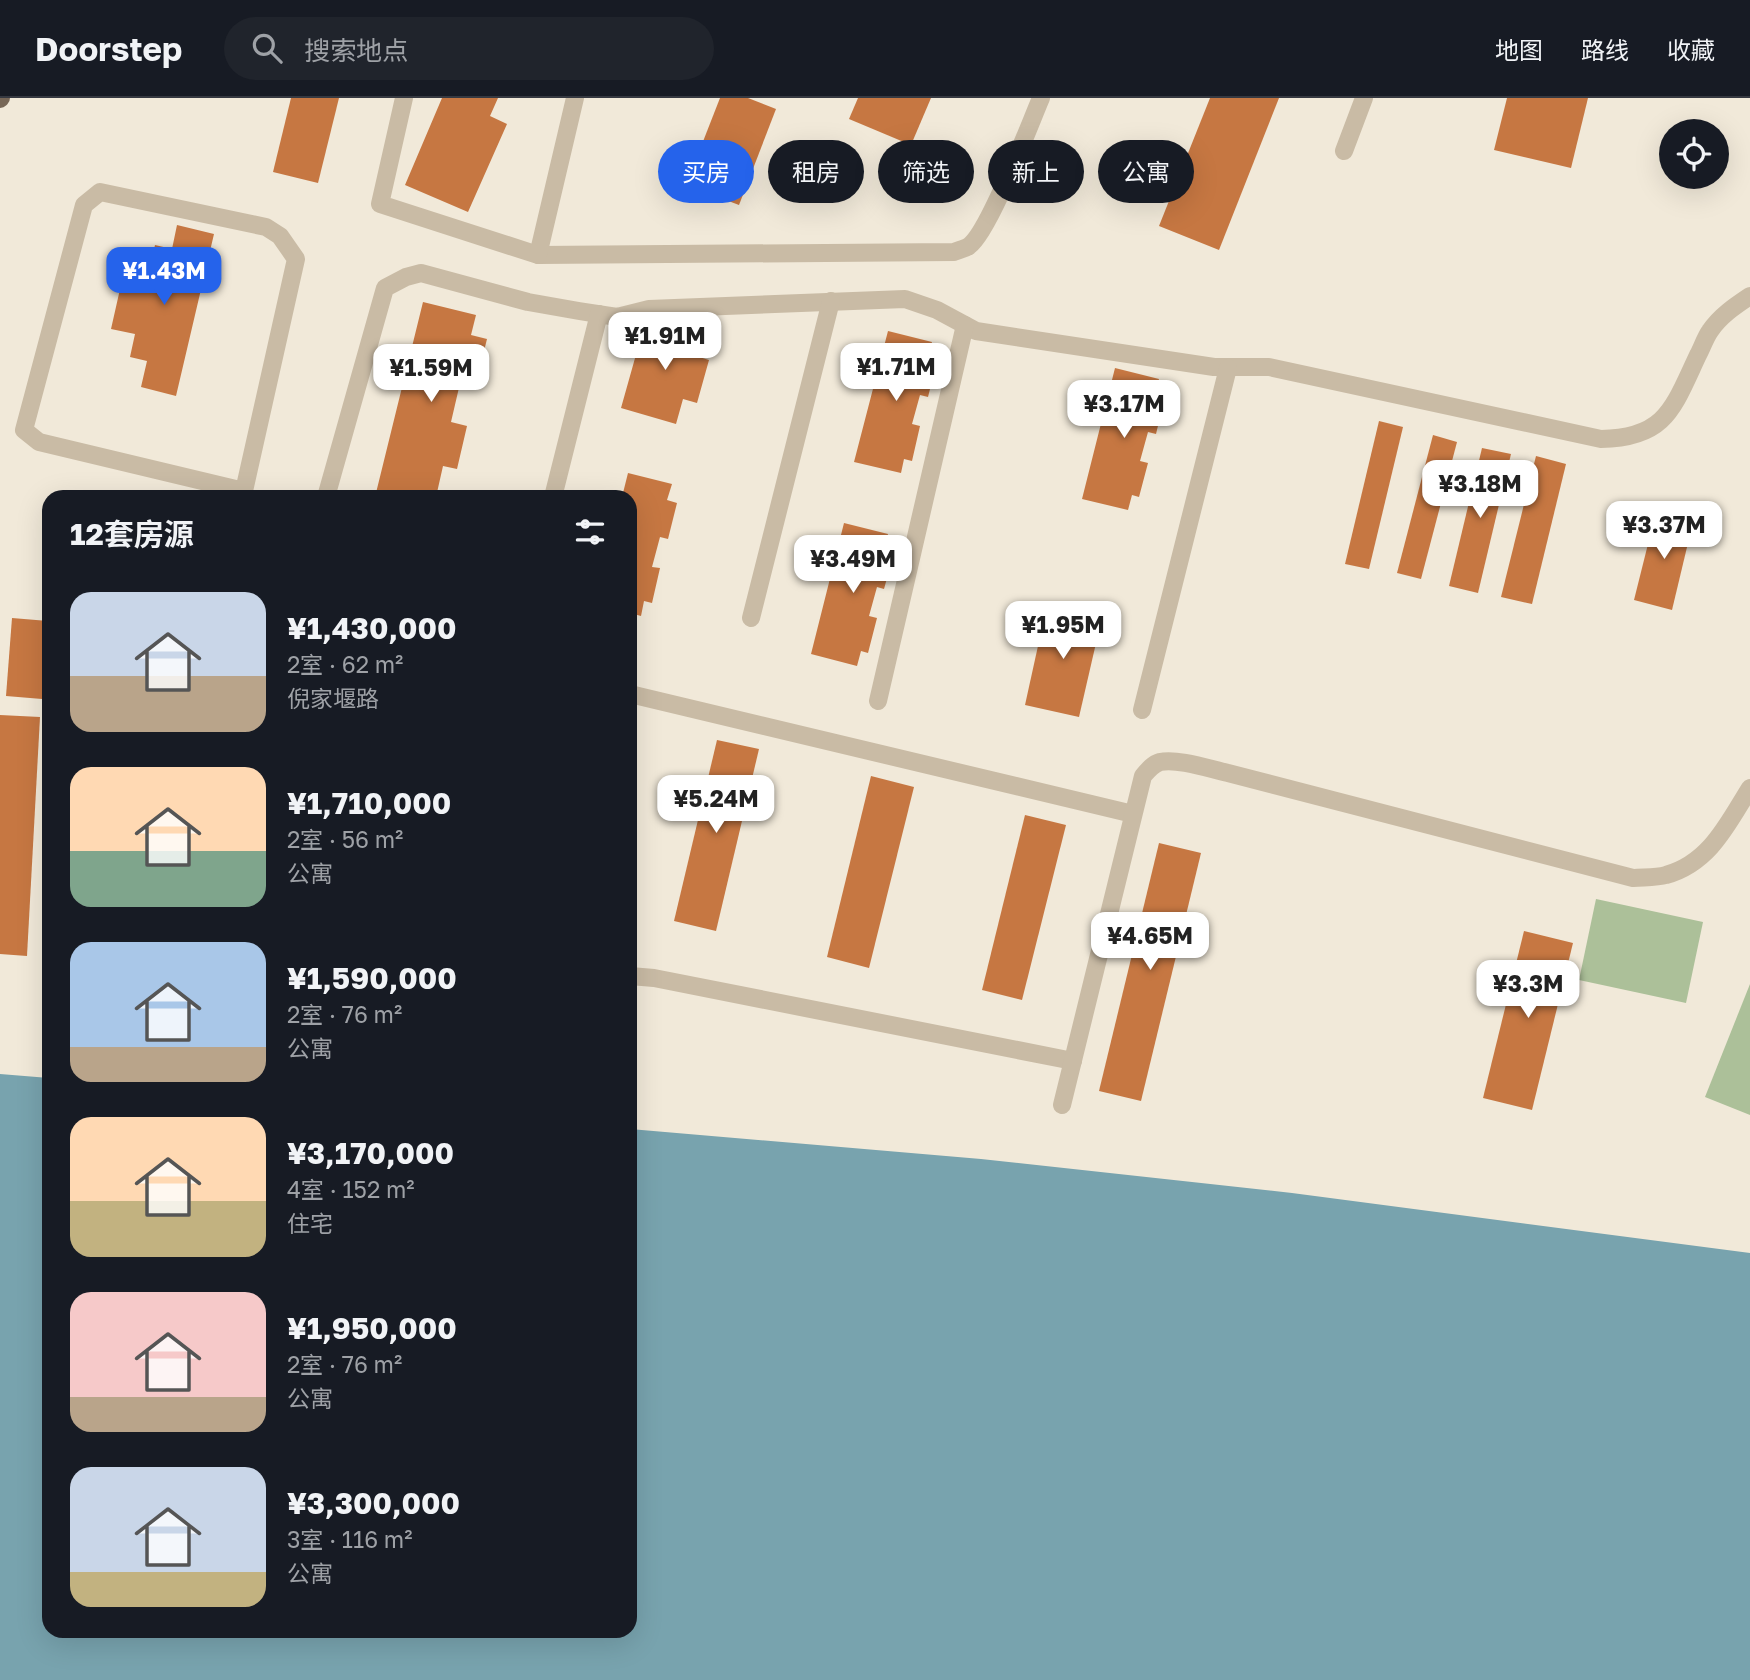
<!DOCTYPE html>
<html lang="zh">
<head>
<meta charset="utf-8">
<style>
	body { margin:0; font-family:"Golos Text","Noto Sans SC",sans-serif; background:#20242c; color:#f1f3f6; height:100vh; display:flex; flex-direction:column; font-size:26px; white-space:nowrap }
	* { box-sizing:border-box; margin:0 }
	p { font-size:23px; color:#9ea1a6 }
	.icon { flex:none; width:38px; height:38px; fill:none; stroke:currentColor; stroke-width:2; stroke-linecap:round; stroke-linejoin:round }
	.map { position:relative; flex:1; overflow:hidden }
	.drawer { position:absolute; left:42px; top:392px; width:595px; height:1148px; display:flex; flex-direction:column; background:#171b24; border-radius:21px; box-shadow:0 7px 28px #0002 }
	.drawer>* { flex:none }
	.guide { position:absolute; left:658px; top:42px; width:665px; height:63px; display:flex; gap:14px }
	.buttons { position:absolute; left:1659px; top:21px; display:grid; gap:14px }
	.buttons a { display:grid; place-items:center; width:70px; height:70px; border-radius:50%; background:#171b24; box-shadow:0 7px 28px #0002; font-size:35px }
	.price { position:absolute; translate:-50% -60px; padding:0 16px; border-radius:14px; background:#fff; color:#222; font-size:23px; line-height:46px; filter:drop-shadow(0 2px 4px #0008) }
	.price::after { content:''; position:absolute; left:50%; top:42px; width:21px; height:16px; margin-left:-10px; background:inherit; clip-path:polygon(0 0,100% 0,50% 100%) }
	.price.active { background:#2563eb; color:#fff }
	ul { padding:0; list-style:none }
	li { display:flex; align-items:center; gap:21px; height:175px; padding:0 28px }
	li span { display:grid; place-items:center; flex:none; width:196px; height:140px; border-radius:21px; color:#555 }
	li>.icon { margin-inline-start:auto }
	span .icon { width:84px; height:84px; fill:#fffc; stroke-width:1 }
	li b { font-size:30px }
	h2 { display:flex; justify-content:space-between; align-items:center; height:84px; padding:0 28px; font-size:30px }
	.tag { padding:0 24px; border-radius:32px; background:#171b24; box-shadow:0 7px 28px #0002; font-size:24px; line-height:63px }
	.tag.active { background:#2563eb; color:#fff }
	header { display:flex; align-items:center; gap:42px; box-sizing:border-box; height:98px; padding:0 35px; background:#171b24; border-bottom:2px solid #363941 }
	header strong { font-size:33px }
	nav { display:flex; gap:38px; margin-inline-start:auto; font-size:24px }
	.search { width:490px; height:63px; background:#20242c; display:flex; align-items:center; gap:18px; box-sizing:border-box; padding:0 24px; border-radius:38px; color:#9ea1a6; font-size:26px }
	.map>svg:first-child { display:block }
	.green { fill:#acc099 }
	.water { fill:#78a3ae }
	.building { fill:#c67742 }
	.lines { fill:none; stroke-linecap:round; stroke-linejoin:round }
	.minor { stroke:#c9bba5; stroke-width:18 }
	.major { stroke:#776757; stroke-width:18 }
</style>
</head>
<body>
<header>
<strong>Doorstep</strong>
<div class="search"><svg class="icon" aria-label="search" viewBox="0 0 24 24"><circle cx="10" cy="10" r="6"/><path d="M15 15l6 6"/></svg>搜索地点</div>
<nav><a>地图</a><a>路线</a><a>收藏</a></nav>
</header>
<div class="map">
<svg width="1750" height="1582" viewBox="0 0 1750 1582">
	<rect width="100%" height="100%" fill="#f1e9d9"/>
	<!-- green -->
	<g class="green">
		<polygon points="1596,801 1703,824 1686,905 1579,882"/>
		<polygon points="1750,886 1750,1017 1705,999"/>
	</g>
	<!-- water -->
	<polygon class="water" points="0,976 49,980 49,1533 630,1533 630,1031 981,1061 1292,1095 1750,1155 1750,1582 0,1582"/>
	<!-- building -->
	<g class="building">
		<polygon points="291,0 339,0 318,85 273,74"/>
		<polygon points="442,0 498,0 490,18 507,26 468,114 405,87"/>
		<polygon points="720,0 748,0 776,11 739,107 686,87"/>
		<polygon points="858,0 931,0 911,47 849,21"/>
		<polygon points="1210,0 1279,0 1219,152 1159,128"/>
		<polygon points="1507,0 1588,0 1571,70 1494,52"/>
		<polygon points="177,127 214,136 176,298 141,289 147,263 130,259 135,236 111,231 125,169 149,174 155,147 172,151"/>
		<polygon points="423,204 476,217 471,237 487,241 476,285 461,281 451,324 467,328 457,371 443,368 436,399 375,399"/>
		<polygon points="646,221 700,236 693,257 709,262 697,305 683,301 676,326 621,310"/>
		<polygon points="888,233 932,244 927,260 937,263 928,299 920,297 912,326 920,328 912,363 904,361 901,375 854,364"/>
		<polygon points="1115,270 1159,281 1155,297 1165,299 1156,336 1148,334 1140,363 1148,365 1139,399 1132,397 1128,412 1082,401"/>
		<polygon points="1379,323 1403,329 1369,471 1345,466"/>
		<polygon points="1433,337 1457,344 1421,481 1397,475"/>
		<polygon points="1482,350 1511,356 1478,495 1449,488"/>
		<polygon points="1536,358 1566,366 1532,506 1501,499"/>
		<polygon points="628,375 672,386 667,402 677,405 668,441 660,439 652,469 660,470 652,505 644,503 641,518 630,515 630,399 622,399"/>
		<polygon points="1656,414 1693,424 1672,512 1634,502"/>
		<polygon points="844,425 888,436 884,452 894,455 884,491 877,489 869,518 877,520 868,555 861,553 857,568 811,556"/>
		<polygon points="1047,507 1102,519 1079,619 1025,607"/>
		<polygon points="12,520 48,523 42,601 6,598"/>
		<polygon points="0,617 40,619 27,858 0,856"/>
		<polygon points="717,642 759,651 716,833 674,823"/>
		<polygon points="871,678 914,689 869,870 827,859"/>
		<polygon points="1025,717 1066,727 1022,902 982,892"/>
		<polygon points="1159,745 1201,755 1141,1003 1099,993"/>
		<polygon points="1524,833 1573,845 1532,1012 1483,1000"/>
	</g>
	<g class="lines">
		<!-- minor -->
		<g class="minor">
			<path d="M404 0 380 106 538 157 954 154C958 152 965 151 969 148 989 134 1029 28 1041 0"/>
			<polyline points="1344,53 1364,0"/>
			<polyline points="538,157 575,0"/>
			<polyline points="242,399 244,393 296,161 280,138 266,129 100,94 84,107 24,332 39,344 244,393"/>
			<path d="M326 399 385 190 406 179 421 175 528 204 579 213 617 219 649 211 905 201 937 212 976 233 1214 269H1269L1601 341C1666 340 1673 310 1698 257 1702 250 1705 240 1710 233 1720 218 1735 208 1750 198"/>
			<polyline points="553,399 599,216"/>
			<polyline points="751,520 831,203"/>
			<polyline points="630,596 1133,716"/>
			<polyline points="878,603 965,227"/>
			<polyline points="1142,612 1228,270"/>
			<polyline points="630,878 654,880 1073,963"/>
			<path d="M1062 1007 1143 678C1148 672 1153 666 1160 664 1177 660 1210 671 1228 675L1633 780C1643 779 1656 780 1666 777 1710 765 1728 725 1750 690"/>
		</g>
		<!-- major -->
		<polyline class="major" points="0,1 1,0"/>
	</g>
</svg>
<div class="buttons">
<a><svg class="icon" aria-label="locate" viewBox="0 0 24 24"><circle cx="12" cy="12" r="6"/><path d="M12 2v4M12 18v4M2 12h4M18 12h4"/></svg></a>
</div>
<b class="price active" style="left:164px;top:209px">¥1.43M</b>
<b class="price" style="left:665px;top:274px">¥1.91M</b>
<b class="price" style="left:896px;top:305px">¥1.71M</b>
<b class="price" style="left:431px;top:306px">¥1.59M</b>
<b class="price" style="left:1124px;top:342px">¥3.17M</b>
<b class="price" style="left:1480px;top:422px">¥3.18M</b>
<b class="price" style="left:1664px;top:463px">¥3.37M</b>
<b class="price" style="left:853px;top:497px">¥3.49M</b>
<b class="price" style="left:1063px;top:563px">¥1.95M</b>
<b class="price" style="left:716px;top:737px">¥5.24M</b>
<b class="price" style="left:1150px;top:874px">¥4.65M</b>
<b class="price" style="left:1528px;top:922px">¥3.3M</b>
<div class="guide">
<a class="tag active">买房</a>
<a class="tag">租房</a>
<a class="tag">筛选</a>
<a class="tag">新上</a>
<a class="tag">公寓</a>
</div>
<section class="drawer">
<h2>12套房源<svg class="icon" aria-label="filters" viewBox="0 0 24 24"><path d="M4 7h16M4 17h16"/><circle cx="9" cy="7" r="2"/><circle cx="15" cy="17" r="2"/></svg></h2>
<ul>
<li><span style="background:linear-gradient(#c9d6e8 60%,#b9a48a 0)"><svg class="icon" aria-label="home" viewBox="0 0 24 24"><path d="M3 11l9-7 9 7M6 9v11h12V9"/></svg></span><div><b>¥1,430,000</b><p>2室 · 62 m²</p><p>倪家堰路</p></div></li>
<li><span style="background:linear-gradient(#ffd9b3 60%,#7fa58c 0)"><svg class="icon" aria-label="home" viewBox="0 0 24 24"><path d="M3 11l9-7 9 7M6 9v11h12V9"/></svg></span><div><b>¥1,710,000</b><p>2室 · 56 m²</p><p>公寓</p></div></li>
<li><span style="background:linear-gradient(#a9c7e8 75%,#b9a48a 0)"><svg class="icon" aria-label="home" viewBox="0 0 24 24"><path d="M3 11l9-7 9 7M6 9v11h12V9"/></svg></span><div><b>¥1,590,000</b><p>2室 · 76 m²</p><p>公寓</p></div></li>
<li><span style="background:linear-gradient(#ffd9b3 60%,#c2b280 0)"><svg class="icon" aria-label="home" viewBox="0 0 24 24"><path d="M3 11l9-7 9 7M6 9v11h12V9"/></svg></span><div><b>¥3,170,000</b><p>4室 · 152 m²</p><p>住宅</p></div></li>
<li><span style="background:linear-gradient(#f6c9c9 75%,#b9a48a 0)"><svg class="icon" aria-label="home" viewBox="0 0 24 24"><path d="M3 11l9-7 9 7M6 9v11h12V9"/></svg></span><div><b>¥1,950,000</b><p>2室 · 76 m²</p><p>公寓</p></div></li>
<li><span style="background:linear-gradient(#c9d6e8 75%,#c2b280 0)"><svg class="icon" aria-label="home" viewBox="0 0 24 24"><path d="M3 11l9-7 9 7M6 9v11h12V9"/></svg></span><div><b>¥3,300,000</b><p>3室 · 116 m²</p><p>公寓</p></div></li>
</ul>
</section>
</div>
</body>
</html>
